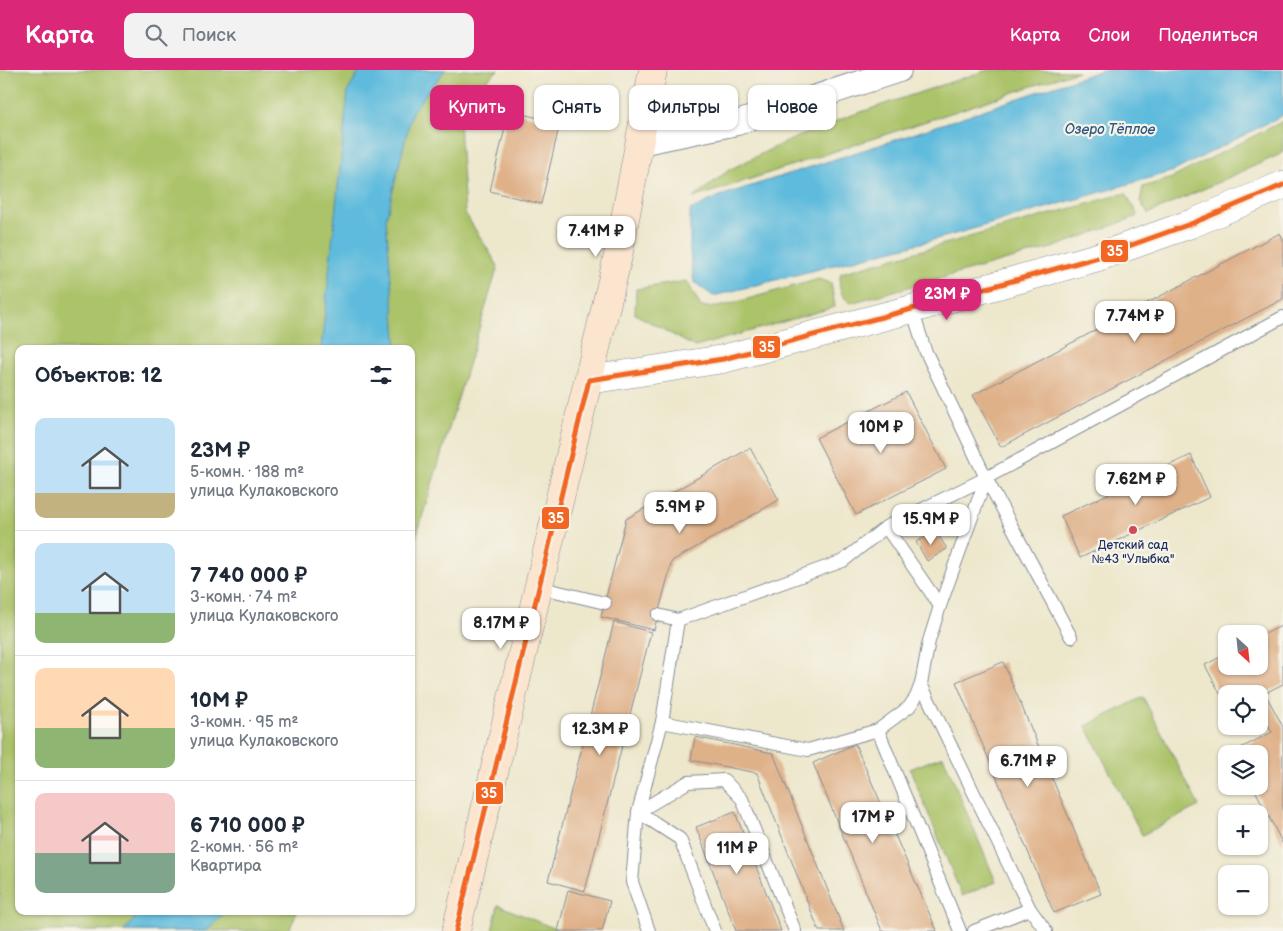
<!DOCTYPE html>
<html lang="ru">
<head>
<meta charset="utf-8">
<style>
	body { margin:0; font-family:"Balsamiq Sans",sans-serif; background:#f2f2f3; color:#1f2937; height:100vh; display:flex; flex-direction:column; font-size:19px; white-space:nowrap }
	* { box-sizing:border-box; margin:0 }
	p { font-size:16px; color:#747a83 }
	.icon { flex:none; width:28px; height:28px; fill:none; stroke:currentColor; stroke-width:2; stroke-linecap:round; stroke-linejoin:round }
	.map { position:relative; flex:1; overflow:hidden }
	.drawer { position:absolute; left:15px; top:275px; width:400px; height:570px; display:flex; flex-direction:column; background:#fff; border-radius:10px; box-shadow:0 1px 4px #0004 }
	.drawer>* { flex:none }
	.guide { position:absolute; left:430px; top:15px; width:475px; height:45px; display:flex; gap:10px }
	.needle { width:32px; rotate:153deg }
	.controls { position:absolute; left:1218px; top:555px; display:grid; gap:10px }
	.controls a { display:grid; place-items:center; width:50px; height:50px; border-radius:10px; background:#fff; box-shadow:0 1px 4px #0004; font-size:25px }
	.price { position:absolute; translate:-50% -42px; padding:0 11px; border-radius:10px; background:#fff; color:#222; font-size:16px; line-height:32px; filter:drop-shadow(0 1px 2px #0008) }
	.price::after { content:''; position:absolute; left:50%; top:30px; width:15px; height:11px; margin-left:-8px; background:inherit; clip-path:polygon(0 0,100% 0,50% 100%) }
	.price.active { background:#db2777; color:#fff }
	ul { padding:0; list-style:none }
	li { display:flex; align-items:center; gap:15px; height:125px; padding:0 20px }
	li+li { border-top:1px solid #e0e1e3 }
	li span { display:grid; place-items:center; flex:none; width:140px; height:100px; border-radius:10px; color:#555 }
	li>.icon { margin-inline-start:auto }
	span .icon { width:60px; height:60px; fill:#fffc; stroke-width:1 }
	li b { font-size:21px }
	h2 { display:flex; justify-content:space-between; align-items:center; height:60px; padding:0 20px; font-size:21px }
	.tag { padding:0 18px; border-radius:10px; background:#fff; box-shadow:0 1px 4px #0004; font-size:18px; line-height:45px }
	.tag.active { background:#db2777; color:#fff }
	header { display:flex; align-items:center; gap:30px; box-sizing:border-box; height:70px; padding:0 25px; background:#db2777; color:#fff }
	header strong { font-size:24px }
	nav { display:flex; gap:28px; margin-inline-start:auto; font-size:18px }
	.search { width:350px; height:45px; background:#f2f2f3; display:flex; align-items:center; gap:12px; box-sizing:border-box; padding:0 18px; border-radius:10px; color:#747a83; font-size:19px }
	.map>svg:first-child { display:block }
	.green { fill:#abc369; stroke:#637964 }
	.water { fill:#5fbbdd; stroke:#3d759e }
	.building { fill:#dfb189 }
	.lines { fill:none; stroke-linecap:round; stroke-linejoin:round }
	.service-casing { stroke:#848b95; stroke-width:14 }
	.minor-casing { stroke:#848b95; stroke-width:26 }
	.tertiary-casing { stroke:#848b95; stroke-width:29 }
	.secondary-casing { stroke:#848b95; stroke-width:29 }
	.service { stroke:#fff; stroke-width:12 }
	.minor { stroke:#fff; stroke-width:24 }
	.tertiary { stroke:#fff; stroke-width:28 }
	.secondary { stroke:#fbe5cf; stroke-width:28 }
	.bus-1-casing { stroke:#f7f3e8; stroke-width:9 }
	.bus-1 { stroke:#f26522; stroke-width:5 }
	.poi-dot { fill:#d1495b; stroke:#f7f3e8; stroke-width:2 }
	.labels { text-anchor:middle; stroke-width:4.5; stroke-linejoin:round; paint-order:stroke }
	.poi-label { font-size:12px; fill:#1b2f5e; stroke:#f7f3e8 }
	.water-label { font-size:14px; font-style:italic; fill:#2f5984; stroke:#f7f3e8 }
	.line-badge { stroke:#f7f3e8; stroke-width:2 }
	.badge-label { font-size:14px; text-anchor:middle; font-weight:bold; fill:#fff }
</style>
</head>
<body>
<header>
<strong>Карта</strong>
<div class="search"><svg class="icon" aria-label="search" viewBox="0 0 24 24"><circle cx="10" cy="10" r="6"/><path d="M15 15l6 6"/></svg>Поиск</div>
<nav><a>Карта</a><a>Слои</a><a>Поделиться</a></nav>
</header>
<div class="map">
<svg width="1283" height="861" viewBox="0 0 1283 861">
	<rect width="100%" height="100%" fill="#f7f3e8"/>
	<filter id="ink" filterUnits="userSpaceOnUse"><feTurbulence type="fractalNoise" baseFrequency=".02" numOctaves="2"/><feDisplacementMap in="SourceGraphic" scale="10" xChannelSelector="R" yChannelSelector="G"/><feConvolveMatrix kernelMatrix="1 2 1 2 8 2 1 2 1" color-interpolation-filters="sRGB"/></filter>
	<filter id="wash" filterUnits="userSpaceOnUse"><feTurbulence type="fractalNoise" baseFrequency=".0096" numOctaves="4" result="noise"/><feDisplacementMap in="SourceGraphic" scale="20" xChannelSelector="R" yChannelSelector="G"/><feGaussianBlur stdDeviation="1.12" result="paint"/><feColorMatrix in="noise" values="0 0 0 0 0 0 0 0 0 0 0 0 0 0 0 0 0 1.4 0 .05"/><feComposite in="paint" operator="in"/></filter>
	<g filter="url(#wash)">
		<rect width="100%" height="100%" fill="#ede7cc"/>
		<!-- green -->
		<g class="green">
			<polygon points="0,0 498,0 458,36 465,143 498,196 411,484 411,279 19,279 19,841 297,841 289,861 0,861"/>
			<polygon points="987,0 1078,1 693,128 729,100 781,74 849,46"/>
			<polygon points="1283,51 1283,83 1148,144 1140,131 1143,117 1172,108"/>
			<path d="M1126 123 1138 146 1055 177 850 233C839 224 838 216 841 203Z"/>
			<polygon points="819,209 831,213 835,237 695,277 635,244 636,219 687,211 701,237 719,237"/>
			<polygon points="1143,627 1199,736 1142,765 1086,656"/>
			<polygon points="943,686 996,812 962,826 910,699"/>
			<polygon points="498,835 558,860 558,861 492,861"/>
		</g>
		<!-- water -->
		<g class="water">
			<polygon points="360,0 445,0 412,42 386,149 397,279 321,279 348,21"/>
			<polygon points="1102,0 1283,0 1283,45 1174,101 948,166 713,226 694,212 690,183 690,140 720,126 904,67"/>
			<polygon points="141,841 225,841 225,844 205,861 124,861"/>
		</g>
		<g id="blocks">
			<!-- building -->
			<g class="building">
				<polygon points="509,41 560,53 541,134 490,121"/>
				<polygon points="1280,163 1283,169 1283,229 1001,377 973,325"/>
				<polygon points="906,322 946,399 856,445 816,368"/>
				<polygon points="750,378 779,430 672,491 654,560 601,547 626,449"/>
				<polygon points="1191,385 1210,427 1080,488 1061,446"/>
				<polygon points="936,461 947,479 927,491 916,472"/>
				<polygon points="614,552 651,562 585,821 548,811"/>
				<polygon points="1283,555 1283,614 1265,623 1283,657 1283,774 1253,716 1259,716 1259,684 1237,684 1235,681 1272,662 1259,638 1259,624 1226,624 1226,635 1205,595 1226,584 1226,596 1259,596 1259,567"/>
				<polygon points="1003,592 1101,824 1054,843 956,612"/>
				<polygon points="695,667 773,683 844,861 819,861 757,703 691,690"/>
				<polygon points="855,674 937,861 882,861 813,693"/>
				<polygon points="735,742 781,861 736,861 696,757"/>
				<polygon points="568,820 610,831 602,861 558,861"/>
			</g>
		</g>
	</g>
	<g filter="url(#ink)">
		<use href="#blocks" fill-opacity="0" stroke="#848b95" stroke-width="1"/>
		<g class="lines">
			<!-- service casing -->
			<g class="service-casing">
				<g id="service">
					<polyline points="986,408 1071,567"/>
					<polyline points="886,457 940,536"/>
					<polyline points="538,517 605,533"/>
					<polyline points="658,545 678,550 843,491 886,457 986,408 1283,247"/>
					<polyline points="921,614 1030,839 1046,861"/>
					<polyline points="662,652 678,550"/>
					<polyline points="878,660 960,861"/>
					<polyline points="638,742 688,712 724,710 742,729 795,861"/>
					<polyline points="638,742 680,769 715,861"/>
					<polyline points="649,861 632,812 638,742 662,652 808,680 878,660 909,637 916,627 921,614 929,571 940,536 986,408 925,280 912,239"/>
					<polyline points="974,861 1030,839"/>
				</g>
			</g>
			<!-- minor casing -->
			<g class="minor-casing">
				<polyline id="minor" points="640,73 737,53 899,0"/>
			</g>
			<!-- tertiary casing -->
			<g class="tertiary-casing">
				<polyline id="tertiary" points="589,310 723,289 912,239 1098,187 1193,153 1283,115"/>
			</g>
			<!-- secondary casing -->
			<g class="secondary-casing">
				<polyline id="secondary" points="456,861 618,186 653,0"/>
			</g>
			<!-- service -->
			<use href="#service" class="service"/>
			<!-- minor -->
			<use href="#minor" class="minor"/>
			<!-- tertiary -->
			<use href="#tertiary" class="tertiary"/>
			<!-- secondary -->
			<use href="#secondary" class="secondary"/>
			<!-- bus-1 casing -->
			<g class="bus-1-casing">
				<g id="bus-1">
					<polyline points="589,310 723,289 912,239 1098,187 1193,153 1283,115"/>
					<polyline points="456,861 589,310"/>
				</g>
			</g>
			<!-- bus-1 -->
			<use href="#bus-1" class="bus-1"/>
		</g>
	</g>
	<!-- markers -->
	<circle class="poi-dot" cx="1133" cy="460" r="5"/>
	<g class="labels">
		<!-- poi labels -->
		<g class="poi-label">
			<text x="1133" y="479">Детский сад<tspan x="1133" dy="14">№43 "Улыбка"</tspan></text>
		</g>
		<!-- water labels -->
		<g class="water-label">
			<text x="1110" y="64">Озеро Тёплое</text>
		</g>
	</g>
	<g class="line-badge">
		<rect x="1100" y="169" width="29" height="24" rx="5" fill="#f26522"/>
		<rect x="752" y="265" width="29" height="24" rx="5" fill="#f26522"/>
		<rect x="541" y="436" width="29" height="24" rx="5" fill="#f26522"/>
		<rect x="475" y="711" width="29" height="24" rx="5" fill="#f26522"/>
	</g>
	<g class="badge-label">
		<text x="1115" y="186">35</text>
		<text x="767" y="282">35</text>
		<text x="556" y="453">35</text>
		<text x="489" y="728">35</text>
	</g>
</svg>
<div class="controls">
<a><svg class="needle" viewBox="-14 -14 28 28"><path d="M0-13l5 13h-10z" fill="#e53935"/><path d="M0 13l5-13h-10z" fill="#747a83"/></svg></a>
<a><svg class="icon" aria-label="locate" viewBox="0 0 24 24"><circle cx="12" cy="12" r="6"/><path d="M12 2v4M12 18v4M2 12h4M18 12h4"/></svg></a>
<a><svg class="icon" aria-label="layers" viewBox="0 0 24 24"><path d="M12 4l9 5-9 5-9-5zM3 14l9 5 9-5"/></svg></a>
<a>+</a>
<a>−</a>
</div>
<b class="price" style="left:596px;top:188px">7.41M ₽</b>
<b class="price active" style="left:947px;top:251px">23M ₽</b>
<b class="price" style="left:1135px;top:273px">7.74M ₽</b>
<b class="price" style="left:881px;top:384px">10M ₽</b>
<b class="price" style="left:1136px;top:436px">7.62M ₽</b>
<b class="price" style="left:680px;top:464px">5.9M ₽</b>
<b class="price" style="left:931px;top:476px">15.9M ₽</b>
<b class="price" style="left:501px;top:580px">8.17M ₽</b>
<b class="price" style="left:600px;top:686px">12.3M ₽</b>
<b class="price" style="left:1028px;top:718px">6.71M ₽</b>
<b class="price" style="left:873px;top:774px">17M ₽</b>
<b class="price" style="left:737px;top:805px">11M ₽</b>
<div class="guide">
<a class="tag active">Купить</a>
<a class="tag">Снять</a>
<a class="tag">Фильтры</a>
<a class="tag">Новое</a>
</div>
<section class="drawer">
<h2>Объектов: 12<svg class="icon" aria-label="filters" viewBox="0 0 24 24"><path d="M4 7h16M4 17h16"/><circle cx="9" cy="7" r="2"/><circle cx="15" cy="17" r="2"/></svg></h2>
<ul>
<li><span style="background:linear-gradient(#bfe0f5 75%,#c2b280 0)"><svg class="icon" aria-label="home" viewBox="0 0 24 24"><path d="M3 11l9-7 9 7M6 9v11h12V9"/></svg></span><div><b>23M ₽</b><p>5-комн. · 188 m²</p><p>улица Кулаковского</p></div></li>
<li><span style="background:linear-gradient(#bfe0f5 70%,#8fb573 0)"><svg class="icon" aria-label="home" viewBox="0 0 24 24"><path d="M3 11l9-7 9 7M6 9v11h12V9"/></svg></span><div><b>7 740 000 ₽</b><p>3-комн. · 74 m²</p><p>улица Кулаковского</p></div></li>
<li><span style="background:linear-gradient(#ffd9b3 60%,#8fb573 0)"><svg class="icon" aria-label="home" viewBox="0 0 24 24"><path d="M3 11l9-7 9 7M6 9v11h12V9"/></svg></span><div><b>10M ₽</b><p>3-комн. · 95 m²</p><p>улица Кулаковского</p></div></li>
<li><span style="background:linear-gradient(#f6c9c9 60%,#7fa58c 0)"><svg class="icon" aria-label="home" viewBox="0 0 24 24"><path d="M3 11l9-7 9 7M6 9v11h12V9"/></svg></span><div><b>6 710 000 ₽</b><p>2-комн. · 56 m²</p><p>Квартира</p></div></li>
</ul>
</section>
</div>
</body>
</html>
